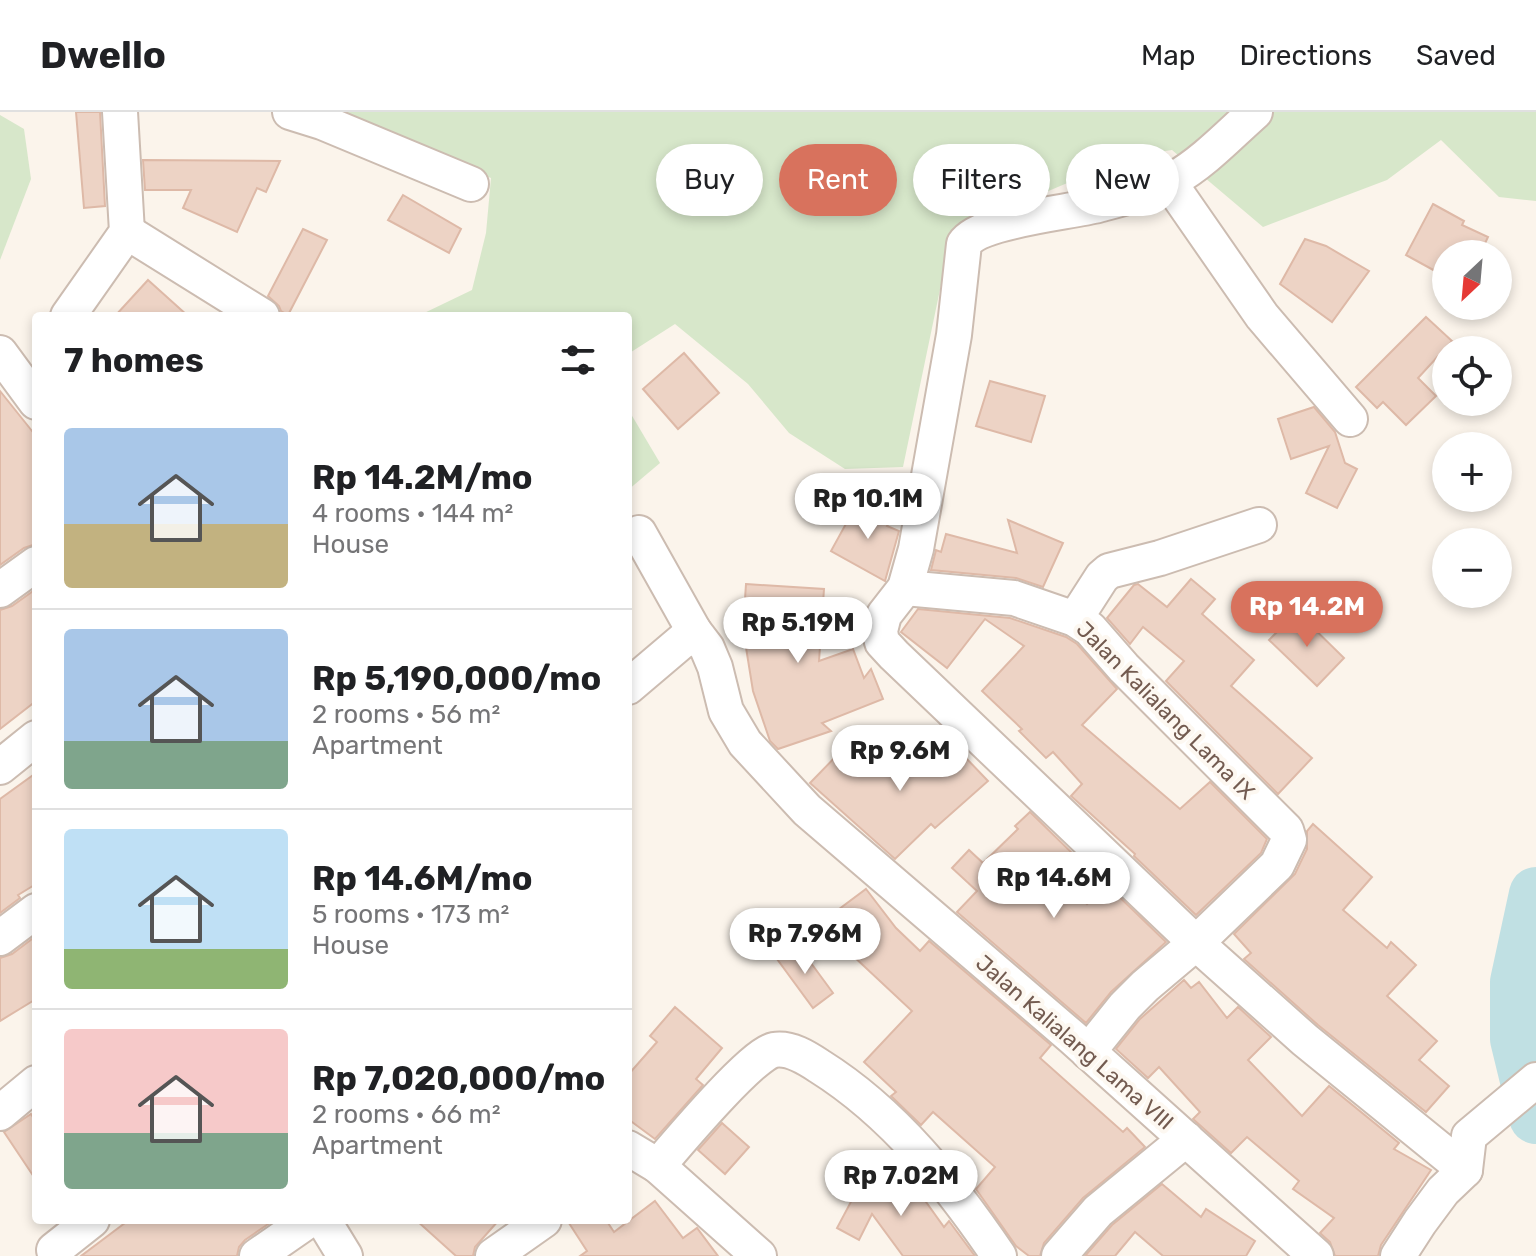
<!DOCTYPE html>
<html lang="en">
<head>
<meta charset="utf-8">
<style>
	body { margin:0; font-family:Rubik,sans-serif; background:#f6f6f6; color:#202124; height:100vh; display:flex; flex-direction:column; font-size:30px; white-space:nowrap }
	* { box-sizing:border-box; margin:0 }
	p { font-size:26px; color:#757577 }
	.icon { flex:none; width:44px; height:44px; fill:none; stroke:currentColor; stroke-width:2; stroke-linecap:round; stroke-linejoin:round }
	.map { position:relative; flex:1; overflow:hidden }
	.details { position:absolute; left:32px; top:200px; width:600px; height:912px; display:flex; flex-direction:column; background:#fff; border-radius:8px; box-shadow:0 4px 12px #0003 }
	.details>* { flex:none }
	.guide { position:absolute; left:656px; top:32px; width:760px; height:72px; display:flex; gap:16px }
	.needle { width:52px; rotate:206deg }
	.controls { position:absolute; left:1432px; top:128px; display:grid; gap:16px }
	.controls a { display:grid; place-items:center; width:80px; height:80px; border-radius:50%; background:#fff; box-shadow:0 4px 12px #0003; font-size:40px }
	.price { position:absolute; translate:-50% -68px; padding:0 18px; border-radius:28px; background:#fff; color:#222; font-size:26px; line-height:52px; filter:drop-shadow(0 2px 4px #0008) }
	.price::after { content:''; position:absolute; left:50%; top:48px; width:24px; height:18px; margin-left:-12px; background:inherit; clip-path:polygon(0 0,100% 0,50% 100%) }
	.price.selected { background:#d8725d; color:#fff }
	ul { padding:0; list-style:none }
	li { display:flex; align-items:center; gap:24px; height:200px; padding:0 32px }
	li+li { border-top:2px solid #e0e0e0 }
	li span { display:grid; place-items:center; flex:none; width:224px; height:160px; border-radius:8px; color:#555 }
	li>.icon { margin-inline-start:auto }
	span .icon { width:96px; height:96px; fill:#fffc; stroke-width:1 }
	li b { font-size:34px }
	h2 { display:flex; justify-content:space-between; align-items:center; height:96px; padding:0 32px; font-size:34px }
	.tag { padding:0 28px; border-radius:36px; background:#fff; box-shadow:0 4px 12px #0003; font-size:28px; line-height:72px }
	.tag.selected { background:#d8725d; color:#fff }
	header { display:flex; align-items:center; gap:48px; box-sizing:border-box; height:112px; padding:0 40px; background:#fff; border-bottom:2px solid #e0e0e0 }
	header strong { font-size:38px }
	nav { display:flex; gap:44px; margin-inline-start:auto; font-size:28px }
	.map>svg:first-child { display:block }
	.green { fill:#d7e7ca }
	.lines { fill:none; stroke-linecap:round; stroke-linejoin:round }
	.river { stroke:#c0e0e3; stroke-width:54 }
	.building { fill:#edd3c5; stroke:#deb9a7; stroke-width:2 }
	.street-casing { stroke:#ccbcb1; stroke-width:38 }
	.street { stroke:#fff; stroke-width:34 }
	.labels { text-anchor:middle; stroke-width:8; stroke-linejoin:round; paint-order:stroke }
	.street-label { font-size:22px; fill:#735b50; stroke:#fdf8f1 }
</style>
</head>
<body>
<header>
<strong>Dwello</strong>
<nav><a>Map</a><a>Directions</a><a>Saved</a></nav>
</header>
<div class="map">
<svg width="1536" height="1144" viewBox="0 0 1536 1144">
	<rect width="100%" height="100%" fill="#fbf4eb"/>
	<!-- green -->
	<g class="green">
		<polygon points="347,0 1536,0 1536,89 1499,85 1441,28 1387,68 1263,115 1172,38 1131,44 952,120 903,355 845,357 789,321 748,272 675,212 628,242 628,204 418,204 472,178 486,121 491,66 345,9"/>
		<polygon points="0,3 24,17 31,67 0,148"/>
		<polygon points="628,297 660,351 628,378"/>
	</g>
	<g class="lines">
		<!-- river -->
		<polyline class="river" points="1536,782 1517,870 1517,927 1536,1005"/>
	</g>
	<!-- building -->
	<g class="building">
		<polygon points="76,0 100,0 105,94 84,96"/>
		<polygon points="143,48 280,49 266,80 257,76 237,120 183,96 191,78 145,78"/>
		<polygon points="403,83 461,117 449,141 388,108"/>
		<polygon points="1433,92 1464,109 1462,113 1488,125 1480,142 1446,142 1437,160 1406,143"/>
		<polygon points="303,117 327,128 288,203 281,199 279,194 268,184"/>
		<polygon points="1305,127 1326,134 1369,159 1332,210 1280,172"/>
		<polygon points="148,168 188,204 115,204"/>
		<polygon points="1426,205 1452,229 1418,266 1436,284 1406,313 1383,290 1377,296 1356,275"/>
		<polygon points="684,241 719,281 678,317 643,277"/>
		<polygon points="990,269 1045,284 1031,330 976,314"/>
		<polygon points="0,279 36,324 36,432 24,436 0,453"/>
		<polygon points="1314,295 1335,320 1345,351 1357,357 1337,396 1306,381 1329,334 1291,347 1278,307"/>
		<polygon points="858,390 890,408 887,414 899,419 885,469 831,439"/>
		<polygon points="1008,408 1063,431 1043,475 1016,466 931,458 936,438 941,440 946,422 1017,441"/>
		<polygon points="1191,467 1215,487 1202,502 1254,548 1231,574 1312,646 1278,682 1166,569 1184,549 1143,515 1130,532 1107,506 1134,473 1138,472 1167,495"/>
		<polygon points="746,472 824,477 819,549 853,537 864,566 871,557 883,587 822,611 831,619 778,637 770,629 753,579 743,517"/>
		<polygon points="36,477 36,589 0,617 0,498 12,494"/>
		<polygon points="918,497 1010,506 1066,525 1077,532 1117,577 1082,613 1180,697 1210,670 1267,727 1261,741 1196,803 1134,744 1135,742 1071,684 1082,672 1053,640 1046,646 1019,619 1022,617 982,579 1024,534 985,507 947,556 901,520"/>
		<polygon points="1297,500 1344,546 1317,574 1269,528"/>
		<polygon points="942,621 988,669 935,716 931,712 895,747 810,671 846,634 872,658 879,650 898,667"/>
		<polygon points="36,661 36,772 18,783 20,786 0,801 0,687"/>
		<polygon points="1030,700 1072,741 1054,759 1087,792 1107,773 1166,830 1111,880 1086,911 957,800 977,779 952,756 969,738 983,751 1018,717 1015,714"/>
		<polygon points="1313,712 1372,765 1343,798 1387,836 1391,830 1416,853 1387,884 1437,929 1419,948 1449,974 1426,1000 1318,913 1244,847 1251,841 1234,822 1295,762 1307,737 1307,719"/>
		<polygon points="866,777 896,816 920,839 929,829 1051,933 1040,946 1123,1020 1127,1016 1145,1035 1083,1086 1044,1131 1040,1144 1029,1144 1016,1134 976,1077 995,1055 933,1000 921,1013 891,984 896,980 864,950 912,899 819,812"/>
		<polygon points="36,824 36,887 0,909 0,846 12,842"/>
		<polygon points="797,832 833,881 813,896 777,847"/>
		<polygon points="1184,868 1191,876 1199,870 1227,906 1238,895 1271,925 1248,948 1302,1004 1329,974 1399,1031 1394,1037 1431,1058 1381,1133 1378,1144 1335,1144 1330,1130 1320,1121 1334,1106 1293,1077 1299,1069 1247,1025 1231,1041 1193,1007 1200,1000 1159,955 1148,966 1116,937 1140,907"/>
		<polygon points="675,895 722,936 696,967 703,973 655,1027 628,1007 628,963 657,930 650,924"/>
		<polygon points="31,1002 36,1010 36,1068 4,1020"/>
		<polygon points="722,1011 749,1035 725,1062 698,1038"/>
		<polygon points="870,1054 916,1076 944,1115 949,1109 975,1144 903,1144 872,1102 859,1128 837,1116"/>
		<polygon points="1162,1072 1201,1105 1206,1097 1255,1129 1246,1144 1163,1144 1135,1120 1115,1144 1085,1144 1112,1113"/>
		<polygon points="655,1089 683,1126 697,1116 718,1144 580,1144 587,1139 567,1108 606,1108 614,1120"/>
		<polygon points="129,1108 274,1108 245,1128 239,1135 237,1144 81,1144"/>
		<polygon points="416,1108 499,1108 475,1135 473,1144 456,1144"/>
	</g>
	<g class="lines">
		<!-- street casing -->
		<g class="street-casing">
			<g id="street">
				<polyline points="290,0 322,10 471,72"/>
				<path d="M1255 0C1229 23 1204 50 1174 67 1154 79 1120 87 1098 93 1067 101 979 108 964 132L954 223 916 437 905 476 884 503 880 519 882 530 894 543 1196 831 1305 928 1465 1058"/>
				<polyline points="1169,70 1262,204 1350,307"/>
				<polyline points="127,120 262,204"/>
				<polyline points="68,204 127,120 120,0"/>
				<polyline points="0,241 36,290"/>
				<polyline points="639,421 694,519"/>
				<polyline points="905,476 1014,486 1075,507 1090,517 1124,556 1286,718 1289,728 1277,753 1196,831 1145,874 1125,894 1088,940"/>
				<polyline points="0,478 36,452"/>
				<polyline points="1075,507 1102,465 1109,459 1160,446 1259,413"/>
				<polyline points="628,575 694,519 707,536 715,555 726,599 745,631 807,698 1073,926 1316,1144"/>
				<polyline points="0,655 36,626"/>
				<polyline points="0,826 36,799"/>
				<polyline points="0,1001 36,971"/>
				<polyline points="628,1036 658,1054 759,1144"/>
				<path d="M658 1054C676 1033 752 942 774 938 790 935 807 946 819 954 894 1001 950 1072 999 1144"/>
				<polyline points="323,1108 345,1144"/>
				<polyline points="54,1138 92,1108"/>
				<polyline points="257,1144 309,1108"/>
				<polyline points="493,1144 544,1108"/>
				<polyline points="1059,1144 1098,1099 1186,1027"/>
				<polyline points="1398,1144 1420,1110 1443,1079 1465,1058 1469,1024 1536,968"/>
			</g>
		</g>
		<!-- street -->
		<use href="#street" class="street"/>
	</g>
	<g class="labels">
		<!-- street labels -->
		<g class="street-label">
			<text transform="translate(1166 598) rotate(45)" y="8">Jalan Kalialang Lama IX</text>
			<text transform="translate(1075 930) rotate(41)" y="8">Jalan Kalialang Lama VIII</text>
		</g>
	</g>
</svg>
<div class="controls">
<a><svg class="needle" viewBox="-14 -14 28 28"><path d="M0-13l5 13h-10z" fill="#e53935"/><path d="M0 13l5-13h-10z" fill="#757577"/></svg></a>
<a><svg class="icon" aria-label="locate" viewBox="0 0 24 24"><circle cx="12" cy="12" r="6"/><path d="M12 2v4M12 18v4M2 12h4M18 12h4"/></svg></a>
<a>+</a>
<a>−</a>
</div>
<b class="price" style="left:868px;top:429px">Rp 10.1M</b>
<b class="price selected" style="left:1307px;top:537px">Rp 14.2M</b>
<b class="price" style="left:798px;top:553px">Rp 5.19M</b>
<b class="price" style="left:900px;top:681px">Rp 9.6M</b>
<b class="price" style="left:1054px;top:808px">Rp 14.6M</b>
<b class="price" style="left:805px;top:864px">Rp 7.96M</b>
<b class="price" style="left:901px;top:1106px">Rp 7.02M</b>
<div class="guide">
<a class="tag">Buy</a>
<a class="tag selected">Rent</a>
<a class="tag">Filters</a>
<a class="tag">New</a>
</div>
<section class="details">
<h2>7 homes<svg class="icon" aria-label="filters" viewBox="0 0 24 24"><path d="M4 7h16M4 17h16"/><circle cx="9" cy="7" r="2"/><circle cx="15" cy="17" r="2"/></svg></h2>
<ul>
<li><span style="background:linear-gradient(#a9c7e8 60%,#c2b280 0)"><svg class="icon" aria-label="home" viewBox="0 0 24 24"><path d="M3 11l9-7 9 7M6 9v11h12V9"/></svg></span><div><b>Rp 14.2M/mo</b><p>4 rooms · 144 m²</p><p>House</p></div></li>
<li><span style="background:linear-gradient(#a9c7e8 70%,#7fa58c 0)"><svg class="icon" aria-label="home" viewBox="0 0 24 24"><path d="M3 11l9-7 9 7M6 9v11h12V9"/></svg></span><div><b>Rp 5,190,000/mo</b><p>2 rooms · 56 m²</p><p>Apartment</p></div></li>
<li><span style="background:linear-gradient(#bfe0f5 75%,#8fb573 0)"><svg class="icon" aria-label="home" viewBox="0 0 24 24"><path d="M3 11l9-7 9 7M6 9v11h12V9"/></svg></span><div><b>Rp 14.6M/mo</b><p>5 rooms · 173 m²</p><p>House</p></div></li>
<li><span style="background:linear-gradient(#f6c9c9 65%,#7fa58c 0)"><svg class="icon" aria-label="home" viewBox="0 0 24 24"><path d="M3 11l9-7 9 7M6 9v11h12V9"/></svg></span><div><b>Rp 7,020,000/mo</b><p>2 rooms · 66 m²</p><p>Apartment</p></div></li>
</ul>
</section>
</div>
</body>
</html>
